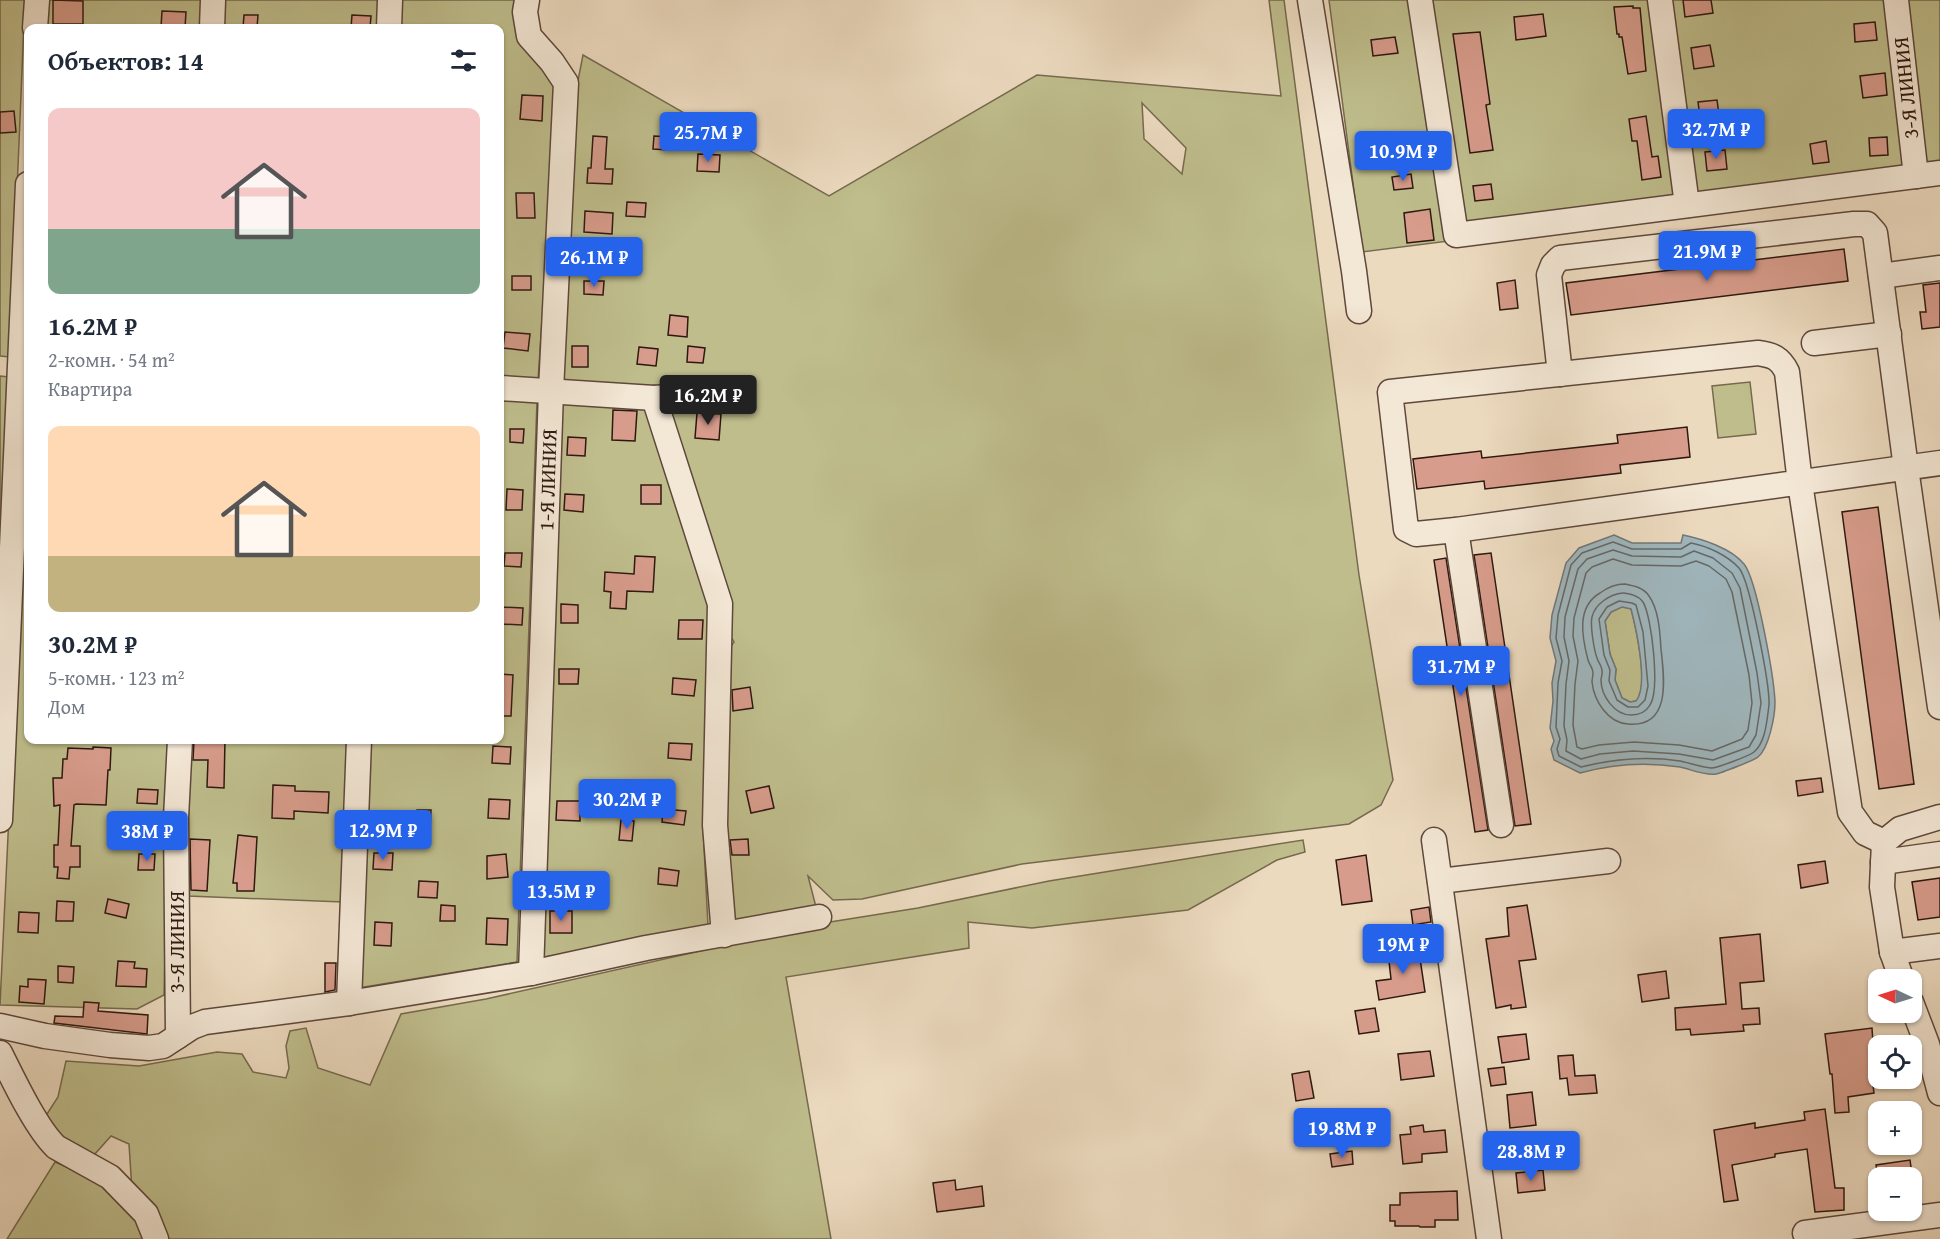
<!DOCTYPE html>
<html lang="ru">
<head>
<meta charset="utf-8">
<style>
	body { margin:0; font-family:"Gentium Book Plus",serif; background:#f6f6f7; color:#1f2937; height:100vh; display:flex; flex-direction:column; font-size:22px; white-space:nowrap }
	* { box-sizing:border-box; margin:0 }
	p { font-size:20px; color:#747a83 }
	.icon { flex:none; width:33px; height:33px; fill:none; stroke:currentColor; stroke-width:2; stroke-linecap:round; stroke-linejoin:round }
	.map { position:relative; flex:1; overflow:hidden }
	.details { position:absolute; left:24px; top:24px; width:480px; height:720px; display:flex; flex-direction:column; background:#fff; border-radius:12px; box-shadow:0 2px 4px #0004 }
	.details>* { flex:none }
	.needle { width:39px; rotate:274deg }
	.controls { position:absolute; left:1868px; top:969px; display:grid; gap:12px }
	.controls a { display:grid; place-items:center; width:54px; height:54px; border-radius:12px; background:#fff; box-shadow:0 2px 4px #0004; font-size:30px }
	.price { position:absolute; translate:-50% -51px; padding:0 14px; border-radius:6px; background:#2563eb; color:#fff; font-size:20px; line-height:39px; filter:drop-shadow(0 2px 3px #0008) }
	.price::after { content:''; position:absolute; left:50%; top:36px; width:18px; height:14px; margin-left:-9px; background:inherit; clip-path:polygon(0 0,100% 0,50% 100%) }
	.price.active { background:#222; color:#fff }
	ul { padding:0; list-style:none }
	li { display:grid; align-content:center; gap:12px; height:318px; padding:0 24px }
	li span { display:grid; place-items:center; height:186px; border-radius:12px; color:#555 }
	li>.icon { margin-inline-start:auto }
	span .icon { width:108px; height:108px; fill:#fffc; stroke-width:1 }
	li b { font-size:26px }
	h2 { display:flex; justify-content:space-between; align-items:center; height:72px; padding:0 24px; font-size:26px }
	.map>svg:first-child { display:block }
	.green { fill:#bfbd8c; stroke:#766a4e; stroke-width:1.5; fill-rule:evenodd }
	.water { fill:#9fb7be; stroke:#727778; stroke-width:1.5; fill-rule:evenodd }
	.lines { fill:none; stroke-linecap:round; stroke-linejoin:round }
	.shore { stroke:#666867; stroke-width:1.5 }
	.building { fill:#d79c8b; stroke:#2e1810; stroke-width:1.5 }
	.minor-casing { stroke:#5e483c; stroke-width:27 }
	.minor { stroke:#f3e7d5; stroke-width:24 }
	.labels { text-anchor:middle; stroke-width:6; stroke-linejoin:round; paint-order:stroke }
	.street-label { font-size:21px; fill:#2e1810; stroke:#f3e7d5 }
</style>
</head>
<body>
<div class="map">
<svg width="1940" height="1239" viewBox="0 0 1940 1239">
	<rect width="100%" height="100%" fill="#ecdabf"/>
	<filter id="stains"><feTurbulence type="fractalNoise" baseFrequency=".00333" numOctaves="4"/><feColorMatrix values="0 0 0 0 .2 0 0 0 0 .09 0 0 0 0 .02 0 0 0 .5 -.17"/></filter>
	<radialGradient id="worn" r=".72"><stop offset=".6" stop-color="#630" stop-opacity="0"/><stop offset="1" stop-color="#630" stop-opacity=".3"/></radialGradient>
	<!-- green -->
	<g class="green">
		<polygon points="0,0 25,0 10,357 0,356"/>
		<polygon points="45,0 202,0 201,28 44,28"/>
		<polygon points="222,0 381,0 379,28 221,28"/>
		<polygon points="398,0 524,0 558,84 538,380 500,378 500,28 397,28"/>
		<path d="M1269 0H1284L1359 575 1393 780 1381 805 1349 824 1022 864 862 899 833 900 808 876 816 907 730 924 723 821 727 652 734 642 722 621 665 404 714 400 722 386 654 387 558 381 573 106 583 55 829 196 1037 75 1281 96ZM1142 103 1186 148 1182 174 1144 139Z"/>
		<polygon points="1329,0 1940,0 1940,179 1362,252"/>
		<polygon points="0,376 9,377 0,599"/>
		<polygon points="1750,382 1756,434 1718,438 1712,386"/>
		<polygon points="500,399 537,401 517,962 358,988 367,740 500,740"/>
		<polygon points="557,402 647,406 711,602 703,827 708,926 540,958"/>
		<polygon points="28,413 28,740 170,740 164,995 137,1009 0,1005"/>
		<path d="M1621 607 1631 608C1636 628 1649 685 1637 701L1630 702 1622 698 1615 680 1616 669 1610 654 1605 621 1611 612Z"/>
		<polygon points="190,740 349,740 343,902 188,896 188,829"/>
		<polygon points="1303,840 1305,852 1277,860 1188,910 1032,928 968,922 969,948 786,977 831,1239 161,1239 132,1191 129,1144 111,1136 94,1155 48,1131 47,1114 58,1097 66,1061 139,1066 217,1052 242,1054 253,1072 286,1078 289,1068 286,1046 290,1031 306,1028 318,1068 370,1085 401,1014 486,999 830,922 918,908 1049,881"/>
		<polygon points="55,1162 113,1187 151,1239 7,1239"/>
	</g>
	<!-- water -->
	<path class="water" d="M1614 535 1632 543H1681L1683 535C1702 539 1731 548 1744 564 1757 580 1774 678 1775 702 1775 716 1769 748 1758 757 1755 760 1721 773 1716 774 1705 776 1690 769 1680 767 1647 762 1612 764 1580 773L1554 760 1551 749 1554 741 1550 728 1553 701 1552 683 1556 661 1550 638 1552 615 1566 563 1579 548ZM1622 607 1631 609C1636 628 1649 686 1636 701L1630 702 1622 698 1615 680 1616 669 1610 654 1605 621 1611 612Z"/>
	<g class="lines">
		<!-- shore -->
		<g class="shore">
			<path d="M1613 542 1632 549H1681L1691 543C1707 546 1727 555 1739 568 1750 581 1770 686 1769 705 1767 719 1766 742 1754 752 1749 756 1717 768 1711 768 1701 767 1690 763 1680 761 1647 756 1613 759 1581 767L1559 756 1557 749 1560 739 1556 727 1558 683 1562 661 1556 638 1558 615 1571 565 1582 553Z"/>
			<polygon points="1613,550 1632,556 1681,557 1694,551 1713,558 1732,573 1740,588 1757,673 1761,703 1756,735 1749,747 1713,760 1679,754 1633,751 1600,754 1581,759 1566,751 1567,740 1564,726 1566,684 1569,661 1564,637 1565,617 1578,569 1587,559"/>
			<polygon points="1613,559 1632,565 1681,566 1696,561 1709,566 1726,579 1732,592 1749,675 1752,703 1748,730 1742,739 1712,751 1679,745 1634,742 1599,745 1582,749 1577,747 1573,725 1575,684 1578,661 1573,636 1574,618 1586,573 1592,567"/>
			<path d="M1625 584C1635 586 1644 588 1649 596 1659 610 1660 633 1661 649 1664 677 1672 728 1628 724 1608 723 1594 701 1592 682 1592 679 1593 676 1593 673 1593 668 1589 664 1588 660 1582 637 1576 607 1600 593 1608 587 1616 584 1625 584Z"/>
			<path d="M1623 593C1630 594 1638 595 1643 602 1652 617 1660 690 1650 705 1646 712 1639 715 1631 715 1614 715 1601 695 1601 680 1601 677 1603 674 1602 671 1602 666 1598 662 1597 658 1594 650 1590 625 1592 617 1595 604 1610 594 1623 593Z"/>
			<polygon points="1619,601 1632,603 1636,605 1643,632 1648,686 1645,700 1638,707 1628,707 1617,700 1609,681 1610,670 1604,655 1599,619 1607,607"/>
		</g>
	</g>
	<!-- building -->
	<g class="building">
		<polygon points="53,0 83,1 83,24 53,24"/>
		<polygon points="1683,0 1711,0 1713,13 1685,17"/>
		<polygon points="1633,6 1633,8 1640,8 1646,71 1628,74 1622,37 1619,37 1619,34 1617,34 1614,7"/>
		<polygon points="162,11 186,12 185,28 161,27"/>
		<polygon points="1543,14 1546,36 1516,40 1514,17"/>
		<polygon points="244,15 258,15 257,28 243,28"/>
		<polygon points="352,15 371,16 370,28 351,28"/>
		<polygon points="1875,22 1877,40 1855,42 1854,24"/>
		<polygon points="1480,32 1490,104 1486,105 1493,150 1470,153 1453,34"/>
		<polygon points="1395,37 1398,53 1373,56 1371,40"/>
		<polygon points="1710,45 1714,66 1694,69 1691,48"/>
		<polygon points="1885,73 1887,95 1863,98 1860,76"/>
		<polygon points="522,95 543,96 542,121 520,119"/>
		<polygon points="1717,100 1719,115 1700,117 1698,102"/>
		<polygon points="14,111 16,132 0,133 0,112"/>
		<polygon points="1646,116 1652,157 1658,156 1661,177 1642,180 1637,141 1632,141 1629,119"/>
		<polygon points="593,136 607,137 605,169 613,169 612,184 587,183 588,168 591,168"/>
		<polygon points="654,136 670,137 669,150 653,149"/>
		<polygon points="1887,137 1888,155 1870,156 1869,138"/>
		<polygon points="1826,141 1829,162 1813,164 1810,144"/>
		<polygon points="1414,142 1417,160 1397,163 1394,146"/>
		<polygon points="1725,150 1727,169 1707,171 1705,152"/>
		<polygon points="698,154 720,155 719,172 697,171"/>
		<polygon points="1411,174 1413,188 1394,190 1392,177"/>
		<polygon points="1491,184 1493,199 1475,201 1473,186"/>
		<polygon points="516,193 534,193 535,218 517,218"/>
		<polygon points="627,202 646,203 645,217 626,216"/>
		<polygon points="1430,209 1434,240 1407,243 1404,213"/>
		<polygon points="585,211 613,213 612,234 584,232"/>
		<polygon points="1844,249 1848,281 1571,315 1566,283"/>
		<rect x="512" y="276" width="19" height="14"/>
		<polygon points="1515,280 1518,308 1500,310 1497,283"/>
		<polygon points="584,281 604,281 603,295 584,294"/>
		<polygon points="1940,283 1940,327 1922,329 1920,312 1926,312 1923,285"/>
		<polygon points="670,315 688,317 687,337 668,335"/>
		<polygon points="505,332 530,334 528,351 503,348"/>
		<rect x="572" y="346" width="16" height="21"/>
		<polygon points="688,346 705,348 703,363 687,362"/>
		<polygon points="639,347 658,349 656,366 637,364"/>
		<polygon points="613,410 637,411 635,441 612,440"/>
		<polygon points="697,413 721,414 719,440 695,438"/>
		<polygon points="1687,427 1690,457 1620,465 1621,473 1485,489 1484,481 1417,489 1413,459 1481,451 1482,458 1618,443 1617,435"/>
		<polygon points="510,429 524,429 523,443 510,442"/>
		<polygon points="568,437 586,438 585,456 567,455"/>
		<rect x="641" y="485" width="20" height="19"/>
		<polygon points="507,489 523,490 522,510 506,510"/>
		<polygon points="565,494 584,495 583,512 564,510"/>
		<polygon points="1878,507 1914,784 1879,789 1842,512"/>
		<polygon points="505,553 522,553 521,567 504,566"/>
		<polygon points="1491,553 1531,824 1515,826 1474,555"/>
		<polygon points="635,556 655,557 653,592 627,591 626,609 610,608 611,592 604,591 605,572 634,574"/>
		<polygon points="1446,558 1488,830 1475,832 1434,560"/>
		<polygon points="561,604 578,605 578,623 561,623"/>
		<polygon points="500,607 523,608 522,625 500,624"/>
		<polygon points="679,620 703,620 702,639 678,639"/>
		<polygon points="559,669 579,669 578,684 559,684"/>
		<polygon points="500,674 513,675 511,716 500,716"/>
		<polygon points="673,678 696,680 694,696 672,694"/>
		<polygon points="750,687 753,708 733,711 732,690"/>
		<polygon points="194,740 225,740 224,788 207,787 208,760 193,760"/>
		<polygon points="669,743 692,744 691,760 668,758"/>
		<polygon points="493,746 511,747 510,764 492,763"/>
		<polygon points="93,747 111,748 110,770 108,770 106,805 76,804 74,805 71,846 80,846 80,867 70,867 69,879 57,878 58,867 54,867 54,845 58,845 60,805 54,806 53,778 62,778 63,759 67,759 68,748 93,749"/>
		<polygon points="1821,778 1823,792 1798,796 1796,781"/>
		<polygon points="273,785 295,786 295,791 329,792 328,813 294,811 294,819 272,818"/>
		<polygon points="769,786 774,808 751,813 746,791"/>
		<polygon points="138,789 158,790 157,804 137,803"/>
		<polygon points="629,790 652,791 651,805 628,804"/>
		<polygon points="489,799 510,800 509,819 488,818"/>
		<polygon points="557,801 580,801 580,821 556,820"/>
		<polygon points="663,809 686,811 684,825 662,822"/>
		<polygon points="417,810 431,810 430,829 416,828"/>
		<polygon points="621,820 634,821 632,841 619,840"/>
		<polygon points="238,835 257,837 254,891 237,891 237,883 233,883"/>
		<polygon points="190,839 210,840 207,891 191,890"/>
		<polygon points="748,839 749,855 732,855 730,840"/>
		<polygon points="374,853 393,853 392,870 373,869"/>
		<polygon points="139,854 155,854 154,870 138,870"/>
		<polygon points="506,854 508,877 487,879 487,856"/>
		<polygon points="1366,855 1372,901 1342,905 1336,860"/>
		<polygon points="1825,861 1828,883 1801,888 1798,865"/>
		<polygon points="659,868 679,871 677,886 658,884"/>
		<polygon points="1940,878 1940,917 1918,920 1912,882"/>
		<polygon points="419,881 438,882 437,898 418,897"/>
		<polygon points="108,899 129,904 126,918 105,913"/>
		<polygon points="57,901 74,902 73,921 56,921"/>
		<polygon points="441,905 455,906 455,921 440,921"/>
		<polygon points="1527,905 1536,959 1519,961 1526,1007 1511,1009 1511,1005 1496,1008 1486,939 1509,936 1507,908"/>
		<polygon points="1429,907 1431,922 1413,925 1411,910"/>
		<rect x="550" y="911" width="22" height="22"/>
		<polygon points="19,912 39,913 38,933 18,932"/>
		<polygon points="487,918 508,919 507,945 486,944"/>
		<polygon points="375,922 392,923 391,946 374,945"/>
		<polygon points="1760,934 1764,981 1740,983 1742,1009 1759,1008 1760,1024 1743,1025 1744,1031 1691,1035 1690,1029 1676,1030 1675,1008 1726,1004 1720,938"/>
		<polygon points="1418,945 1425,992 1379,1000 1376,981 1391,979 1389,961 1397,959 1396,948"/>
		<polygon points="118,961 135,962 134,968 147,969 146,987 116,986"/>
		<polygon points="325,963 336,963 335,990 325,992"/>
		<polygon points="58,966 74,967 73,983 58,982"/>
		<polygon points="1666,971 1669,998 1642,1002 1638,975"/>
		<polygon points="28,979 46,980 44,1004 19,1002 20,986 28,987"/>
		<polygon points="84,1002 99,1003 98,1011 148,1015 147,1034 54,1023 55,1016 83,1017"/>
		<polygon points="1375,1008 1379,1031 1359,1034 1355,1011"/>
		<polygon points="1872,1028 1873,1043 1878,1042 1878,1057 1875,1057 1877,1069 1871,1069 1874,1093 1848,1097 1849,1112 1835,1113 1832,1074 1830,1074 1825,1034"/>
		<polygon points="1526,1034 1529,1059 1502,1063 1498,1037"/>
		<polygon points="1430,1051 1434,1076 1401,1080 1398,1054"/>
		<polygon points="1573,1055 1575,1076 1595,1075 1597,1093 1569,1095 1567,1078 1560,1079 1558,1056"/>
		<polygon points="1504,1067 1506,1084 1491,1086 1488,1069"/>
		<polygon points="1309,1071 1314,1098 1296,1101 1292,1074"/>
		<polygon points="1532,1092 1536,1125 1510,1128 1507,1095"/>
		<polygon points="1825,1109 1835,1188 1844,1188 1844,1210 1815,1212 1807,1149 1775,1154 1775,1157 1732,1165 1738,1200 1724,1202 1714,1130 1755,1123 1755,1128 1805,1120 1804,1112"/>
		<polygon points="1423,1125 1424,1132 1445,1130 1447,1152 1422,1154 1422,1162 1403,1164 1400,1135 1411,1134 1410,1127"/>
		<polygon points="1352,1151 1353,1164 1332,1167 1330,1154"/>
		<polygon points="1910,1160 1912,1174 1907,1174 1908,1178 1878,1178 1876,1165"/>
		<polygon points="1543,1170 1545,1190 1518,1193 1516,1173"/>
		<polygon points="955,1180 956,1190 982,1186 984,1206 937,1212 933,1183"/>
		<polygon points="1457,1191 1458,1220 1435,1220 1435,1227 1420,1227 1419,1226 1395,1226 1395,1221 1390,1221 1390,1205 1400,1205 1400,1193"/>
	</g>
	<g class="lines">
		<!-- minor casing -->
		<g class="minor-casing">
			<g id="minor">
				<polyline points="527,0 525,12 529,36 552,62 566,83 551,391 531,973"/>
				<polyline points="1310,0 1354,271 1359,311"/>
				<polyline points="1420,0 1456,235 1940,173"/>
				<polyline points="1660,0 1687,205"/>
				<polyline points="1896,0 1916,176"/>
				<polyline points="35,28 37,0"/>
				<polyline points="212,28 213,0"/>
				<polyline points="389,28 390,0"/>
				<polyline points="1881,276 1940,268"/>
				<polyline points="1814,343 1889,334"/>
				<polyline points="1560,374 1549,275 1553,265 1560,258 1854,224 1867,224 1875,233 1906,468 1940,707"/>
				<polyline points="500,388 654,398 696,395"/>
				<polyline points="654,398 720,604 715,825 724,935"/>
				<polyline points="1456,530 1501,825"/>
				<polyline points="0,820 28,184"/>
				<polyline points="1434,840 1489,1239"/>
				<path d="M1884 842 1865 833 1850 812 1800 483 1787 372C1780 358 1773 355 1758 353L1390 392 1406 529 1416 534 1456 530 1940 463"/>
				<polyline points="1883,862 1940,854"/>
				<polyline points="1440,881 1608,861"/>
				<polyline points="1892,952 1940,946"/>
				<polyline points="1902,980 1892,952 1882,887 1884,842 1900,829 1940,817"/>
				<polyline points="1911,1002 1927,1044 1940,1093"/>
				<polyline points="349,1003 359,740"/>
				<polyline points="0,1026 45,1036 110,1045 149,1048 163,1046 192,1027 205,1022 349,1003 531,973 646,948 819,917"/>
				<polyline points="178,1036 176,818 180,740"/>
				<path d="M0 1053C13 1079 36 1128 56 1147L110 1177 146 1214 156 1239"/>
				<polyline points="1805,1233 1940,1215"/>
			</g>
		</g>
		<!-- minor -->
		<use href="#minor" class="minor"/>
	</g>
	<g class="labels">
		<!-- street labels -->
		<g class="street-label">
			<text transform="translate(1906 88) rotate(-96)" y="7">3-Я ЛИНИЯ</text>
			<text transform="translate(548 480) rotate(-88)" y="7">1-Я ЛИНИЯ</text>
			<text transform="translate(177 942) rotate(-90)" y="7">3-Я ЛИНИЯ</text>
		</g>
	</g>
	<rect width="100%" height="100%" filter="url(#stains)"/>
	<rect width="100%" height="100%" fill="url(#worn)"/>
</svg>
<div class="controls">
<a><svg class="needle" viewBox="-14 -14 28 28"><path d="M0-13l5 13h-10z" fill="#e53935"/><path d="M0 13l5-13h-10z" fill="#747a83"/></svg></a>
<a><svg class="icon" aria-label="locate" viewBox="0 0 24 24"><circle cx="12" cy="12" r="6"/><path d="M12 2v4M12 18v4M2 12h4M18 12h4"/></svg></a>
<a>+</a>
<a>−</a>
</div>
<b class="price" style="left:1716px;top:160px">32.7M ₽</b>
<b class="price" style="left:708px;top:163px">25.7M ₽</b>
<b class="price" style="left:1403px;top:182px">10.9M ₽</b>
<b class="price" style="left:1707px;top:282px">21.9M ₽</b>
<b class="price" style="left:594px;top:288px">26.1M ₽</b>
<b class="price active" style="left:708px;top:426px">16.2M ₽</b>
<b class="price" style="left:1461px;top:697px">31.7M ₽</b>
<b class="price" style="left:627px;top:830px">30.2M ₽</b>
<b class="price" style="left:383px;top:861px">12.9M ₽</b>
<b class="price" style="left:147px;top:862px">38M ₽</b>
<b class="price" style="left:561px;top:922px">13.5M ₽</b>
<b class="price" style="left:1403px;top:975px">19M ₽</b>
<b class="price" style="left:1342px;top:1159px">19.8M ₽</b>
<b class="price" style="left:1531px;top:1182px">28.8M ₽</b>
<section class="details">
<h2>Объектов: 14<svg class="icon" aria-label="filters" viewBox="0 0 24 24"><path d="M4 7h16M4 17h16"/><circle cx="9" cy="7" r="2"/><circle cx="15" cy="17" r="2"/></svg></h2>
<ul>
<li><span style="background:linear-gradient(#f6c9c9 65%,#7fa58c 0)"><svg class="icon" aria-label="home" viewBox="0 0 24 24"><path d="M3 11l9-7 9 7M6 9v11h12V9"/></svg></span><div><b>16.2M ₽</b><p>2-комн. · 54 m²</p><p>Квартира</p></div></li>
<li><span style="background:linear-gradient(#ffd9b3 70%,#c2b280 0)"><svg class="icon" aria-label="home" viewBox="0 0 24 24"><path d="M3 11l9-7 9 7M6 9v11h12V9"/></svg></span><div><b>30.2M ₽</b><p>5-комн. · 123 m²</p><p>Дом</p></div></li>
</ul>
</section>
</div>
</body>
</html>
